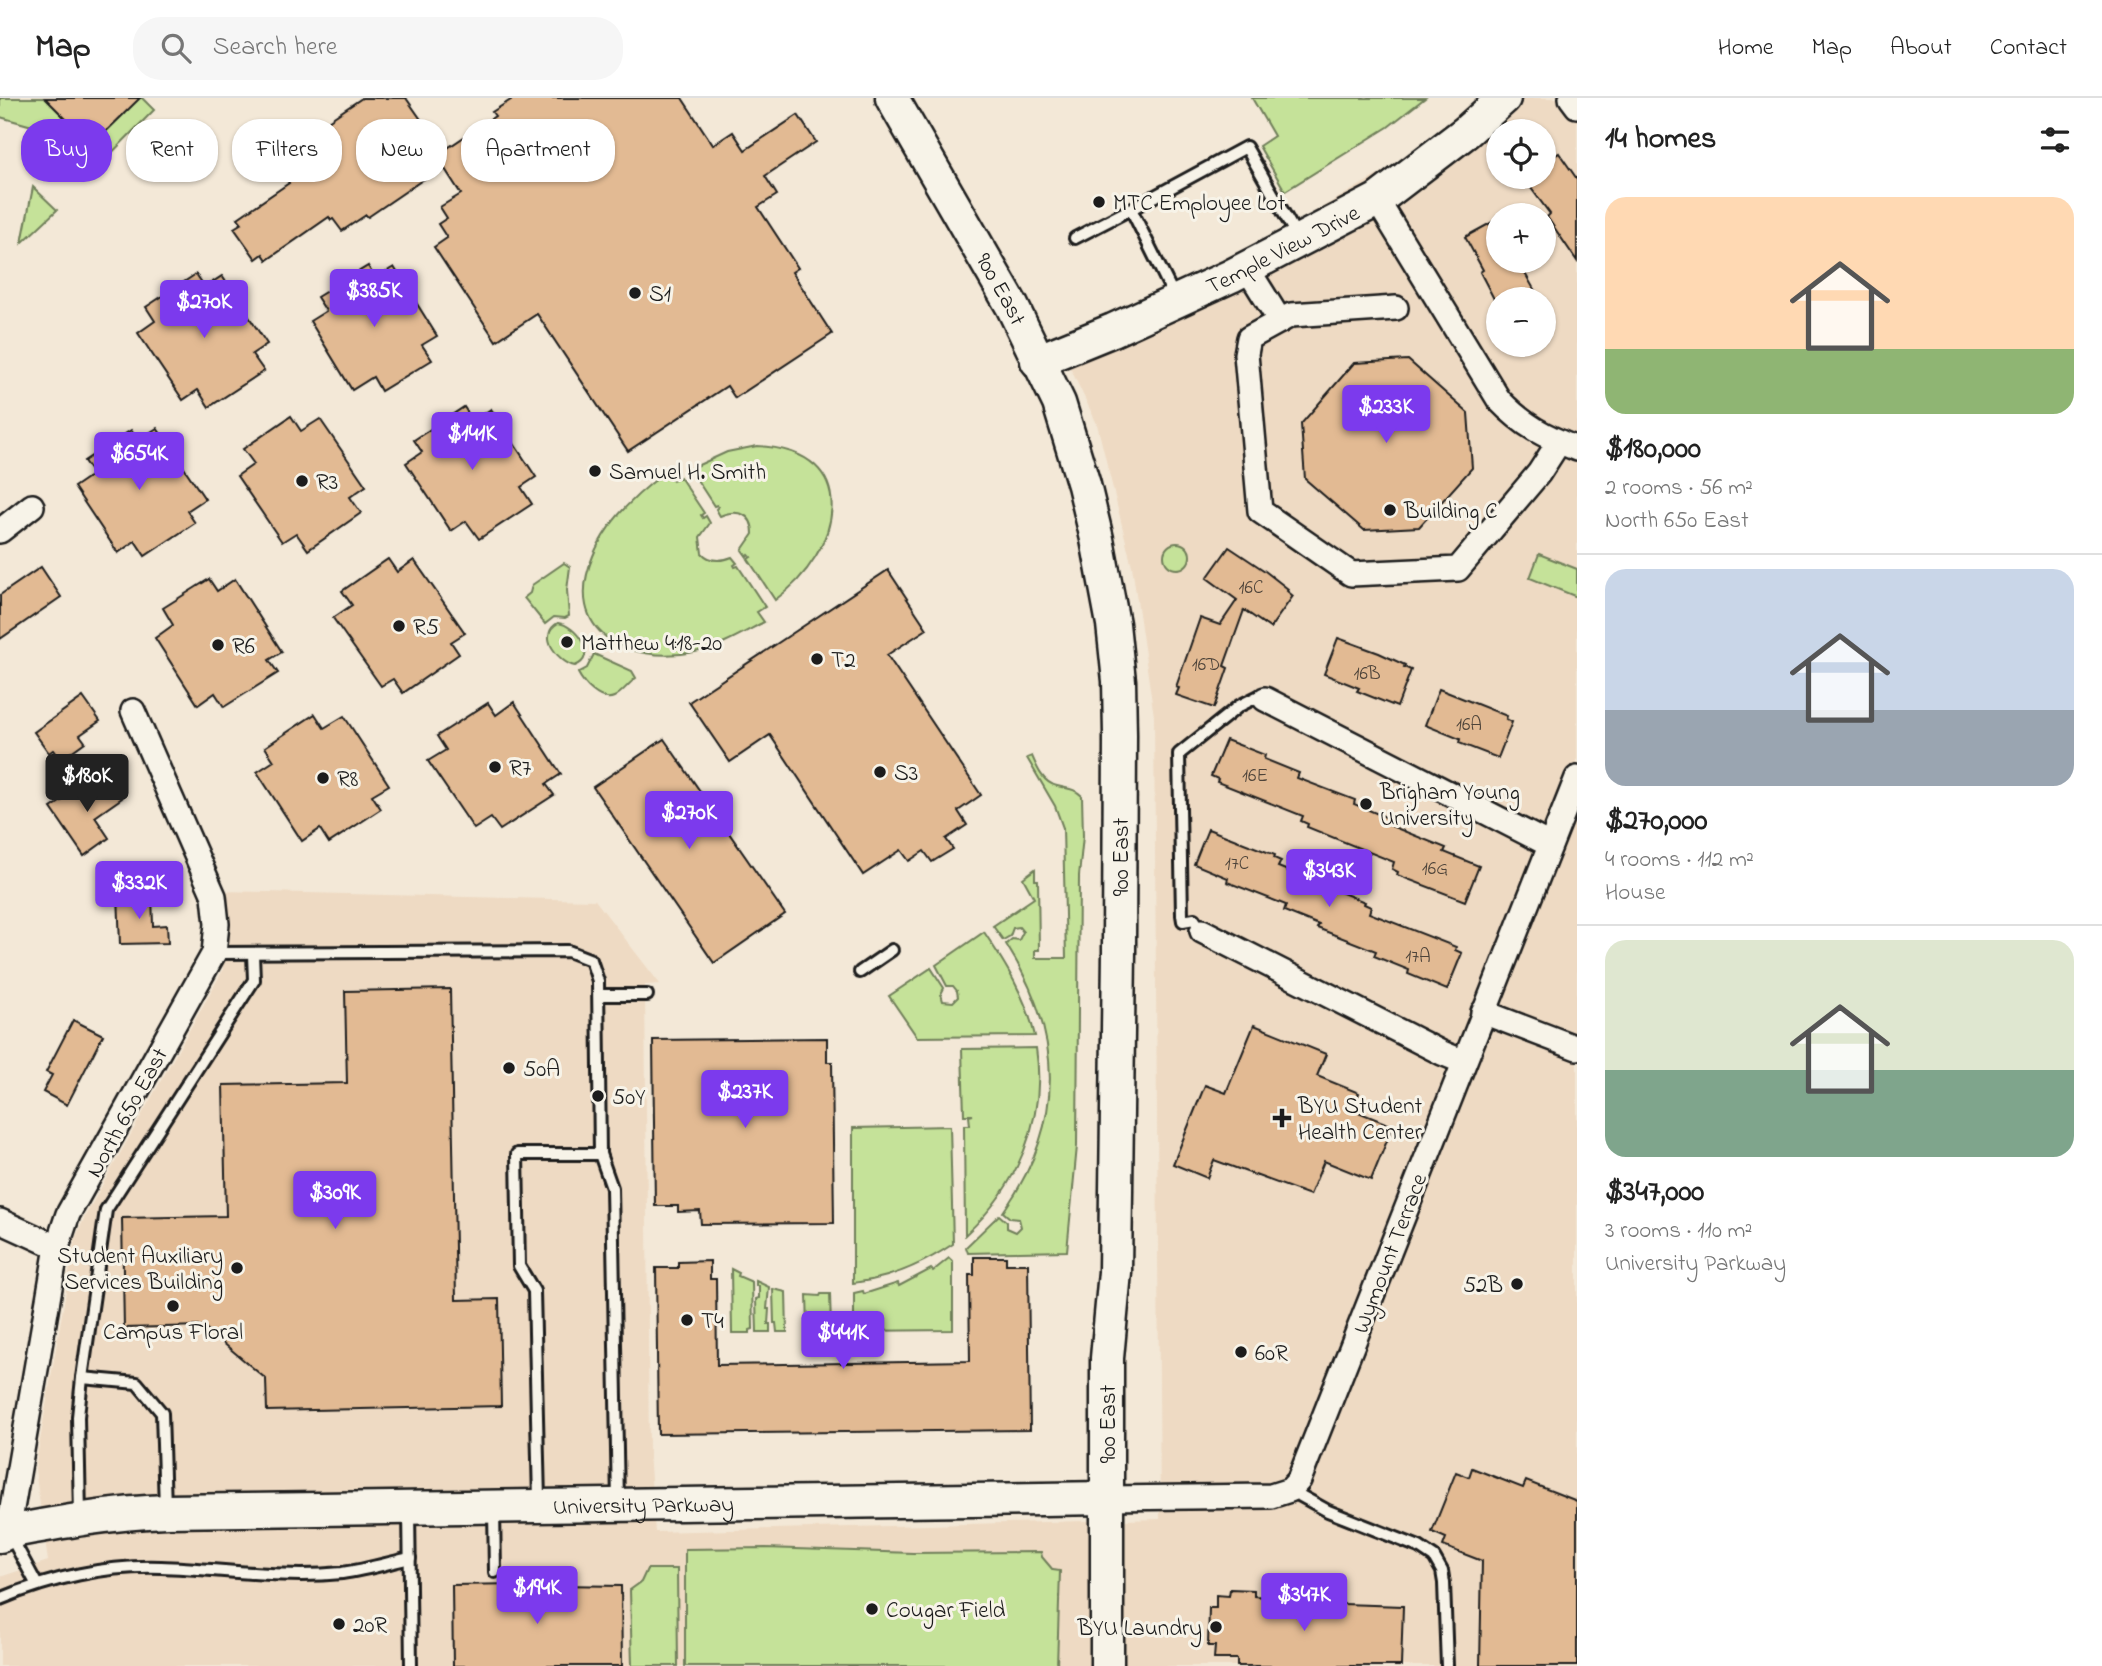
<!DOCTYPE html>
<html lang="en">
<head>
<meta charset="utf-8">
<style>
	body { margin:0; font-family:"Indie Flower",sans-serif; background:#f6f6f6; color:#222; height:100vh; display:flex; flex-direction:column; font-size:26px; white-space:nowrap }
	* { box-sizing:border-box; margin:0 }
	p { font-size:23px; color:#767676 }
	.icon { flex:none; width:38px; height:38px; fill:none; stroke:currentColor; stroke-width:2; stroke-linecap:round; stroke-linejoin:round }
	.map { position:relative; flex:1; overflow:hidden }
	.side { display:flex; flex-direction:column; background:#fff; width:525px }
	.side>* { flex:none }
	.hud { position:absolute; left:21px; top:21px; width:665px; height:63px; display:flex; gap:14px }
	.buttons { position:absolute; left:1486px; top:21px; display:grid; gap:14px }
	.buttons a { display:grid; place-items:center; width:70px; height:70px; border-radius:50%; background:#fff; box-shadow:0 2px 5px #0004; font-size:35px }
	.price { position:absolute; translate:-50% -60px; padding:0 16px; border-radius:7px; background:#7c3aed; color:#fff; font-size:23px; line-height:46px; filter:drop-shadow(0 2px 4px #0008) }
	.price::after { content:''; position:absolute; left:50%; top:42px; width:21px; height:16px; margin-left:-10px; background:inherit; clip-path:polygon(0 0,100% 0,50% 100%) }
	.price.current { background:#222; color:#fff }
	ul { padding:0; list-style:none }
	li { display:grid; align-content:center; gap:14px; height:371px; padding:0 28px }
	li+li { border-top:2px solid #e0e0e0 }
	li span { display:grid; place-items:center; height:217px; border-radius:21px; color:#555 }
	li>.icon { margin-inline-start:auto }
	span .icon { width:126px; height:126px; fill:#fffc; stroke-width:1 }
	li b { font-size:30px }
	h2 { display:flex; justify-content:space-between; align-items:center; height:84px; padding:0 28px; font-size:30px }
	.chip { padding:0 24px; border-radius:28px; background:#fff; box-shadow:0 2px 5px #0004; font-size:24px; line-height:63px }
	.chip.current { background:#7c3aed; color:#fff }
	header { display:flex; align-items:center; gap:42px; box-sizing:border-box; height:98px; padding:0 35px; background:#fff; border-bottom:2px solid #e0e0e0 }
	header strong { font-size:33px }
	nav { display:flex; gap:38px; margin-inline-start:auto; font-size:24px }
	.search { width:490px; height:63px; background:#f6f6f6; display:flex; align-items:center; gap:18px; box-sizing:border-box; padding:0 24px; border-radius:28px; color:#767676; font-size:26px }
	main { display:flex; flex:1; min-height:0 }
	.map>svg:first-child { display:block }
	.built { fill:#eedac3; fill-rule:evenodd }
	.green { fill:#c5e299; stroke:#707f5a; stroke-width:2 }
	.building { fill:#e2ba93; stroke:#1c1c1c; stroke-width:2 }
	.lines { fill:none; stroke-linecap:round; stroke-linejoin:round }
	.lane-casing { stroke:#1c1c1c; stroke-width:16 }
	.street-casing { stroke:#1c1c1c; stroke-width:28 }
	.secondary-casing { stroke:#1c1c1c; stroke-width:37 }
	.lane { stroke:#f7f3e8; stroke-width:10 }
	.street { stroke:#f7f3e8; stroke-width:23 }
	.secondary { stroke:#f7f3e8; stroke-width:32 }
	.poi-dot { fill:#1c1c1c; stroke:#f7f3e8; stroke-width:2.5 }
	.labels { text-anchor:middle; stroke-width:6; stroke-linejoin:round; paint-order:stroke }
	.number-label { font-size:19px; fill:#4e443a }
	.poi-label { font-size:23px; fill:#1c1c1c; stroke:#f7f3e8; text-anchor:start }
	.street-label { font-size:23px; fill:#1c1c1c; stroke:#f7f3e8 }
</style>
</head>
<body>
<header>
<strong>Map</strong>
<div class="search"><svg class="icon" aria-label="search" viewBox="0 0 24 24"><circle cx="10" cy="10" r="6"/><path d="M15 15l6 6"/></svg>Search here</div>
<nav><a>Home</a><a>Map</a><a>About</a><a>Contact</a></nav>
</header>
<main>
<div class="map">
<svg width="1577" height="1568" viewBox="0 0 1577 1568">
	<rect width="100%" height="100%" fill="#f3e8d7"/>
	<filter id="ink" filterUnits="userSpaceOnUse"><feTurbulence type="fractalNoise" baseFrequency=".0143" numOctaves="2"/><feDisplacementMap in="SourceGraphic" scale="14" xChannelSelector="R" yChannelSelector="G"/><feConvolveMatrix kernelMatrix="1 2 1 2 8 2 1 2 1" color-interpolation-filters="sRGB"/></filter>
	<g filter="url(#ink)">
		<!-- built -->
		<path class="built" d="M1510 0H1577V1568H0V1479L48 1463 35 1371 75 1141 85 1118 223 872 221 793 595 802 660 886 645 887 649 1355 655 1434 1160 1421 1154 618 1132 468 1097 326 1065 259ZM1498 33H1544V79H1498ZM1498 117H1544V163H1498ZM1498 201H1544V247H1498Z"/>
		<!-- green -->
		<g class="green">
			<polygon points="0,0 45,0 92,47 124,16 117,0 142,0 154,12 83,84 32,28 0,19"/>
			<polygon points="1252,0 1425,0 1388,29 1285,93 1259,48 1274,38"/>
			<polygon points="33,89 57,112 22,145"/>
			<path d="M757 348C866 353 841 455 775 502L748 461 751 459 749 457 747 459 742 452 753 436C753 415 737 411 720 418L716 411 718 409 717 407 714 408 690 371 727 354Z"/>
			<path d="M666 374 673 383 680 379 704 415 701 417 703 420 706 418 710 425 700 439 702 455C710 464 722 463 732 459L737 465 734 467 735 469 738 468 765 509 757 514 764 524C741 536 720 549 695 554 628 567 561 535 593 458 607 423 636 396 666 374Z"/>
			<circle cx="1177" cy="458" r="13"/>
			<polygon points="1539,456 1577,471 1577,499 1530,480"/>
			<polygon points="564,465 570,469 567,492 569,518 565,520 554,519 545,526 524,500 530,495 532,487"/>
			<path d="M558 525C576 527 599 559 575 568 559 565 536 537 558 525Z"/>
			<path d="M594 556 632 573 636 580C629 585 621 596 614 599 600 605 583 585 578 575L587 570Z"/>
			<path d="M1032 658C1037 670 1043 685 1057 688 1068 691 1074 690 1082 698L1083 738 1079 778 1077 1048 1067 1153 968 1155 966 1149 999 1117 1007 1124V1130L1016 1134 1021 1129 1019 1121 1010 1120 1003 1114C1066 1025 1064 937 1006 846L1012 841 1019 842 1023 834 1019 829 1013 830 1010 838 1003 842 993 828 1034 800 1023 780 1035 771V782H1038L1039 852H1035V860H1066L1063 730 1055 708 1027 660Z"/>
			<path d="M984 834C1006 867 1026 899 1035 938L917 939 889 898 931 870 944 890 941 896 943 903 953 904 958 899 957 893 953 888H947L936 867Z"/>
			<path d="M1036 950C1047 1021 1017 1090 965 1137L964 1027H970L969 1018 973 1017H964L962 951Z"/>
			<path d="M950 1028 953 1146C923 1166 890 1181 853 1185V1030Z"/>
			<polygon points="949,1160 953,1164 953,1232 854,1233 854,1195 863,1193 864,1196 898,1185 899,1188 931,1171 933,1173"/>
			<polygon points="731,1171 739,1175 738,1178 752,1184 753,1231 750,1232 750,1235 732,1235"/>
			<polygon points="756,1183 769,1189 767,1211 769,1211 768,1226 770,1226 770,1234 757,1234 756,1201 759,1200 759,1188 756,1188"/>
			<polygon points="773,1191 786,1194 787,1234 777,1234 776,1225 774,1225"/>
			<polygon points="821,1196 830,1196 831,1230 830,1234 811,1234 811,1229 808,1228 807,1197 820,1198"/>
			<polygon points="766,1450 913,1455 1041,1454 1042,1459 1053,1472 1060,1473 1057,1568 685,1568 685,1451"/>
			<polygon points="647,1471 677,1471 678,1568 632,1568 630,1492 641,1484"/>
		</g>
		<!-- building -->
		<g class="building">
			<polygon points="45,0 140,0 92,47"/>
			<polygon points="362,0 406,0 443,53 495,18 492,14 514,0 682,0 713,47 733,34 745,52 798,17 816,44 765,78 777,97 758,109 798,170 792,174 832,236 735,300 727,288 628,353 537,216 496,243 434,149 447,140 438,126 447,120 440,109 461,96 443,68 368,119 366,117 342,133 333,121 331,122 329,119 267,162 263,156 256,161 234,130 242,125 238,120 289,85 275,64 284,57 282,54"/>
			<polygon points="1559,55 1577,81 1577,163 1547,119 1550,116 1528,86 1539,79 1544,79 1544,65"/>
			<polygon points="1498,121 1498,163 1518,163 1535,193 1518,201 1494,201 1480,174 1483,172 1465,139"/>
			<polygon points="368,168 375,180 394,169 437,238 422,247 432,262 381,293 373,279 352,292 310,223 326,213 317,199"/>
			<polygon points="196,176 205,189 222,178 267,246 252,256 264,273 209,309 198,292 183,302 138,235 155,223 146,209"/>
			<polygon points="1408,262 1468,315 1472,370 1419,429 1364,432 1305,381 1301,326 1354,265"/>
			<polygon points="464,309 473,323 491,311 536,379 521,389 532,406 479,441 466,423 451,433 406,365 422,354 414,342"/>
			<polygon points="291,318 301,333 320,321 366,388 350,399 361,415 308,452 296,435 282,444 237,378 254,366 243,351"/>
			<polygon points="157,330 205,401 187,413 195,425 145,458 135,443 118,455 74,389 93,376 84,363 131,332 138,342"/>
			<polygon points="1229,449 1265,473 1288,491 1287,493 1293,498 1270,530 1244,512 1224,568 1228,570 1214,610 1176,597 1179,590 1176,589 1200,520 1220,527 1237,502 1207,480"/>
			<polygon points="388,461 397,474 414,462 465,535 451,544 459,556 403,595 393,581 381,588 333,520 352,507 342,493"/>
			<polygon points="41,469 61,499 0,541 0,497"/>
			<polygon points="888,472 927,531 887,557 981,697 958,713 967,727 946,741 953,751 932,764 924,753 909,763 901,752 863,777 770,637 730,664 689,604"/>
			<polygon points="209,481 217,493 235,481 282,554 269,562 278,575 224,609 215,595 198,607 155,540 173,527 163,510"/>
			<polygon points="1338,540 1379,555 1405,567 1404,569 1411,572 1397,609 1357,593 1359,590 1324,576"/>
			<polygon points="1439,591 1507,618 1506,621 1512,624 1498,660 1459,645 1460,641 1425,627"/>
			<polygon points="83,599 100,623 80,637 85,644 60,662 53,652 49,655 34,634"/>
			<polygon points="514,604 561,676 546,686 554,697 500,732 491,720 474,731 428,663 446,652 437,638 488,605 496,617"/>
			<polygon points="315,616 324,630 344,618 389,687 372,697 381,711 329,745 320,731 302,743 257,674 274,663 265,649"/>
			<polygon points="664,641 785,816 714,865 593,689"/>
			<polygon points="1226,642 1265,657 1264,661 1299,675 1297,680 1355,702 1354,706 1388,720 1386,726 1446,750 1444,754 1479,768 1465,803 1397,777 1398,774 1392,771 1394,764 1307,729 1308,726 1301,723 1303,718 1217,684 1218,681 1211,678"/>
			<polygon points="108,679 122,700 95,719 109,740 84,758 51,710 85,687 89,692"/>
			<polygon points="1208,731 1275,757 1274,760 1281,763 1278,769 1365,804 1364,806 1371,809 1369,815 1456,849 1455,852 1462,855 1447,892 1408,876 1409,872 1374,858 1376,853 1317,830 1319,827 1284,813 1286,807 1227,784 1228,780 1194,766"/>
			<polygon points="152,796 153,828 167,827 168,845 120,846 118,797"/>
			<polygon points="450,891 456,1202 499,1201 501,1308 267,1313 266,1281 203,1228 124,1230 122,1120 226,1118 223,987 347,985 345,893"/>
			<polygon points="73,922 103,937 67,1007 43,994 52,977 46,974"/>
			<polygon points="1254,927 1326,956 1317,978 1359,995 1353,1012 1393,1028 1371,1082 1324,1063 1310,1097 1214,1062 1207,1080 1173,1066 1205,987 1226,995"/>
			<polygon points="827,940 827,964 832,964 834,1125 701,1126 700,1113 678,1114 678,1108 655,1108 653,942"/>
			<polygon points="974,1159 1006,1159 1006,1166 1028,1166 1030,1332 658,1336 656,1170 678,1170 678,1164 710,1163 710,1181 716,1181 717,1267 970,1263 969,1177 974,1177"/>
			<polygon points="1472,1370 1523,1390 1526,1383 1577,1403 1577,1568 1480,1568 1482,1463 1443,1448 1446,1440 1432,1434 1456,1374 1469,1379"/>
			<polygon points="518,1486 518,1493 558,1493 558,1487 621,1488 622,1568 453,1568 452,1487"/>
			<polygon points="1230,1491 1254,1492 1254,1498 1267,1499 1267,1510 1312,1512 1312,1505 1403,1508 1401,1568 1237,1568 1237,1561 1214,1561 1215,1548 1208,1548 1209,1510 1216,1510 1216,1497 1229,1498"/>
		</g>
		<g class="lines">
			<!-- lane casing -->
			<g class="lane-casing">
				<g id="lane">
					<polyline points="1075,140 1131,111"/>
					<polyline points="1175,200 1131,111 1246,49 1298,140"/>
					<polyline points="1202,833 1194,821 1183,823 1182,817 1179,656 1239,608 1259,598 1265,601"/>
					<polyline points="214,855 568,853 591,862 598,883 600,1056 612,1090 618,1404"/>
					<polyline points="860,874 892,852"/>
					<polyline points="599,897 647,897"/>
					<polyline points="82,1280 106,1112 254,882 253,856"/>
					<polyline points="1290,1392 1328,1413 1419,1449 1434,1459 1442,1473 1444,1485 1447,1568"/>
					<polyline points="539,1403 534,1193 519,1168 517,1056 600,1056"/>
					<polyline points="494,1412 495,1474"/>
					<polyline points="409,1413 411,1568"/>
					<polyline points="80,1418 78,1319 82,1280 137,1285 162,1315 165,1410"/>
					<polyline points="10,1437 37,1487"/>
					<path d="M0 1501C50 1480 107 1467 161 1469 221 1471 282 1481 342 1475 365 1472 388 1465 410 1460"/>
				</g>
			</g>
			<!-- street casing -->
			<g class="street-casing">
				<g id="street">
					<polyline points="1571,0 1577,8"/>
					<path d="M1377 102 1499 302C1524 328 1544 338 1577 351"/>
					<polyline points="1247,170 1280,223"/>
					<polyline points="1396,210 1291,217 1249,240 1246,256 1260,413 1351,476 1458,471 1539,375 1559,344"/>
					<polyline points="0,433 32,408"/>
					<polyline points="1265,601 1550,747"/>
					<polyline points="1202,833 1442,955 1464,964"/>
					<polyline points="1483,914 1577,950"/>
					<polyline points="0,1123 57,1149"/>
					<polyline points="1108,1400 1271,1398 1290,1392 1299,1382 1577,680"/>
					<polyline points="8,1434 57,1149 68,1116 214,855 217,826 214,798 133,613"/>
				</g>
			</g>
			<!-- secondary casing -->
			<g class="secondary-casing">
				<g id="secondary">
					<path id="s1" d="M892 0 1012 208 1059 305 1084 387 1097 441 1113 526 1119 583 1120 637 1119 853 1115 1174 1107 1260V1568"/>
					<path id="s2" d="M1037 263 1113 232 1231 178 1377 102 1466 34 1504 0"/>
					<path id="s3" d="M0 1438 8 1434C61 1424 112 1415 166 1413L1108 1400"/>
				</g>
			</g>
			<!-- lane -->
			<use href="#lane" class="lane"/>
			<!-- street -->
			<use href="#street" class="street"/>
			<!-- secondary -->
			<use href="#secondary" class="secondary"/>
		</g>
	</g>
	<!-- markers -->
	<g class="poi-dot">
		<circle cx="1099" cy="104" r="7"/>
		<circle cx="635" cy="195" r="7"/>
		<circle cx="595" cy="373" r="7"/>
		<circle cx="302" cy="383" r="7"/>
		<circle cx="1390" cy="412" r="7"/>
		<circle cx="399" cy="528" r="7"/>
		<circle cx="567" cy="544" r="7"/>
		<circle cx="218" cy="547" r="7"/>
		<circle cx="817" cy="561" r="7"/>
		<circle cx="495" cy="669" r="7"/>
		<circle cx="880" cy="674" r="7"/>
		<circle cx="323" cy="680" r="7"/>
		<circle cx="1366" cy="706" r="7"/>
		<circle cx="509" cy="970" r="7"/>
		<circle cx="598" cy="998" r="7"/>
		<path d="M1278.5 1009.5h7v7h7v7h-7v7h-7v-7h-7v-7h7z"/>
		<circle cx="237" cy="1170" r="7"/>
		<circle cx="1517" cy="1186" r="7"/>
		<circle cx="173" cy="1208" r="7"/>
		<circle cx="687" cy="1222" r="7"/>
		<circle cx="1241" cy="1254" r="7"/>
		<circle cx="872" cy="1511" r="7"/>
		<circle cx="339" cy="1526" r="7"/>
		<circle cx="1216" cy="1529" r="7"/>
	</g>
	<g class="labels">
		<!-- number labels -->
		<g class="number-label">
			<text x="1251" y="495">16C</text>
			<text x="1206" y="572">16D</text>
			<text x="1367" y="581">16B</text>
			<text x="1469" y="632">16A</text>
			<text x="1255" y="683">16E</text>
			<text x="1237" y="771">17C</text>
			<text x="1435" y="776">16G</text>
			<text x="1418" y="864">17A</text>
		</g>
		<!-- poi labels -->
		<g class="poi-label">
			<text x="1113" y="112">MTC Employee Lot</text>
			<text x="649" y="203">S1</text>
			<text x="609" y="381">Samuel H. Smith</text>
			<text x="316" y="391">R3</text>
			<text x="1404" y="420">Building C</text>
			<text x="413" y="536">R5</text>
			<text x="581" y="552">Matthew 4:18-20</text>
			<text x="232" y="555">R6</text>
			<text x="831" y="569">T2</text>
			<text x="509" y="677">R7</text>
			<text x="894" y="682">S3</text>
			<text x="337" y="688">R8</text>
			<text x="1380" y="701">Brigham Young<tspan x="1380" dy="26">University</tspan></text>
			<text x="523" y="978">50A</text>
			<text x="612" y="1006">50Y</text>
			<text x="1298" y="1015">BYU Student<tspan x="1298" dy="26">Health Center</tspan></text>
			<text x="223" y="1165" text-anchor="end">Student Auxiliary<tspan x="223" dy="26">Services Building</tspan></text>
			<text x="1503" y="1194" text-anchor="end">52B</text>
			<text x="701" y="1230">T4</text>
			<text x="173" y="1241" text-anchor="middle">Campus Floral</text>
			<text x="1255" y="1262">60R</text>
			<text x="886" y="1519">Cougar Field</text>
			<text x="353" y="1534">20R</text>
			<text x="1202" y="1537" text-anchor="end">BYU Laundry</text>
		</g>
		<!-- street labels -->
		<g class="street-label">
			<text dy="8" stroke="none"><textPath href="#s2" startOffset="270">Temple View Drive</textPath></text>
			<text dy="8" stroke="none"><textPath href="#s1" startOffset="220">900 East</textPath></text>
			<text transform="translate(1120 759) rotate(-90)" y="8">900 East</text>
			<text transform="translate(126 1014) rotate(-61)" y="8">North 650 East</text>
			<text transform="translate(1389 1155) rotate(-69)" y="8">Wymount Terrace</text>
			<text transform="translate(1107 1326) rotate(-90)" y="8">900 East</text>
			<text dy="8" stroke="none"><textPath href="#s3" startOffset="646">University Parkway</textPath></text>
		</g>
	</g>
</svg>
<div class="buttons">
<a><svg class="icon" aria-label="locate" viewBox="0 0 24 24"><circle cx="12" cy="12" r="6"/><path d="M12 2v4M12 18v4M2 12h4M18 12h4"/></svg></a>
<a>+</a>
<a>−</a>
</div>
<b class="price" style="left:374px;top:231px">$385K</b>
<b class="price" style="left:204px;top:242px">$270K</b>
<b class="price" style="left:1386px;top:347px">$233K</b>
<b class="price" style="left:472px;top:374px">$141K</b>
<b class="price" style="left:139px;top:394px">$654K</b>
<b class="price current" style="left:87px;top:716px">$180K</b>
<b class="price" style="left:689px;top:753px">$270K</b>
<b class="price" style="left:1329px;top:811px">$343K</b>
<b class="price" style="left:139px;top:823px">$332K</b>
<b class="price" style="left:745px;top:1032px">$237K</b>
<b class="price" style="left:335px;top:1133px">$309K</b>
<b class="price" style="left:843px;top:1273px">$441K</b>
<b class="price" style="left:537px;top:1528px">$194K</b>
<b class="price" style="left:1304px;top:1535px">$347K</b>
<div class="hud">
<a class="chip current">Buy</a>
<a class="chip">Rent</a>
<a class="chip">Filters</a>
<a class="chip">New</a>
<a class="chip">Apartment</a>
</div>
</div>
<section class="side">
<h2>14 homes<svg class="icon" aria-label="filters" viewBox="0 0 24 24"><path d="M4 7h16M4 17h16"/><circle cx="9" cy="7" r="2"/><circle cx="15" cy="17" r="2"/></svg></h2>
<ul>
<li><span style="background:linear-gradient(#ffd9b3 70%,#8fb573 0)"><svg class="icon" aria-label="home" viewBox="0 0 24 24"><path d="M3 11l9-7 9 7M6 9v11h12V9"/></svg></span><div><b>$180,000</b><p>2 rooms · 56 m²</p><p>North 650 East</p></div></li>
<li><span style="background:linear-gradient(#c9d6e8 65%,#9aa5b1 0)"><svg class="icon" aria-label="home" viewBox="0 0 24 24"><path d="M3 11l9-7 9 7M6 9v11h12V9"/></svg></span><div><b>$270,000</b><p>4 rooms · 112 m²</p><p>House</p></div></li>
<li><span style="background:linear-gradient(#dfe7d0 60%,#7fa58c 0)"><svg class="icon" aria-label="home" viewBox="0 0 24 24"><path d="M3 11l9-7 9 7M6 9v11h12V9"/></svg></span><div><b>$347,000</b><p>3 rooms · 110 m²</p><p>University Parkway</p></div></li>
</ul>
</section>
</main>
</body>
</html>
